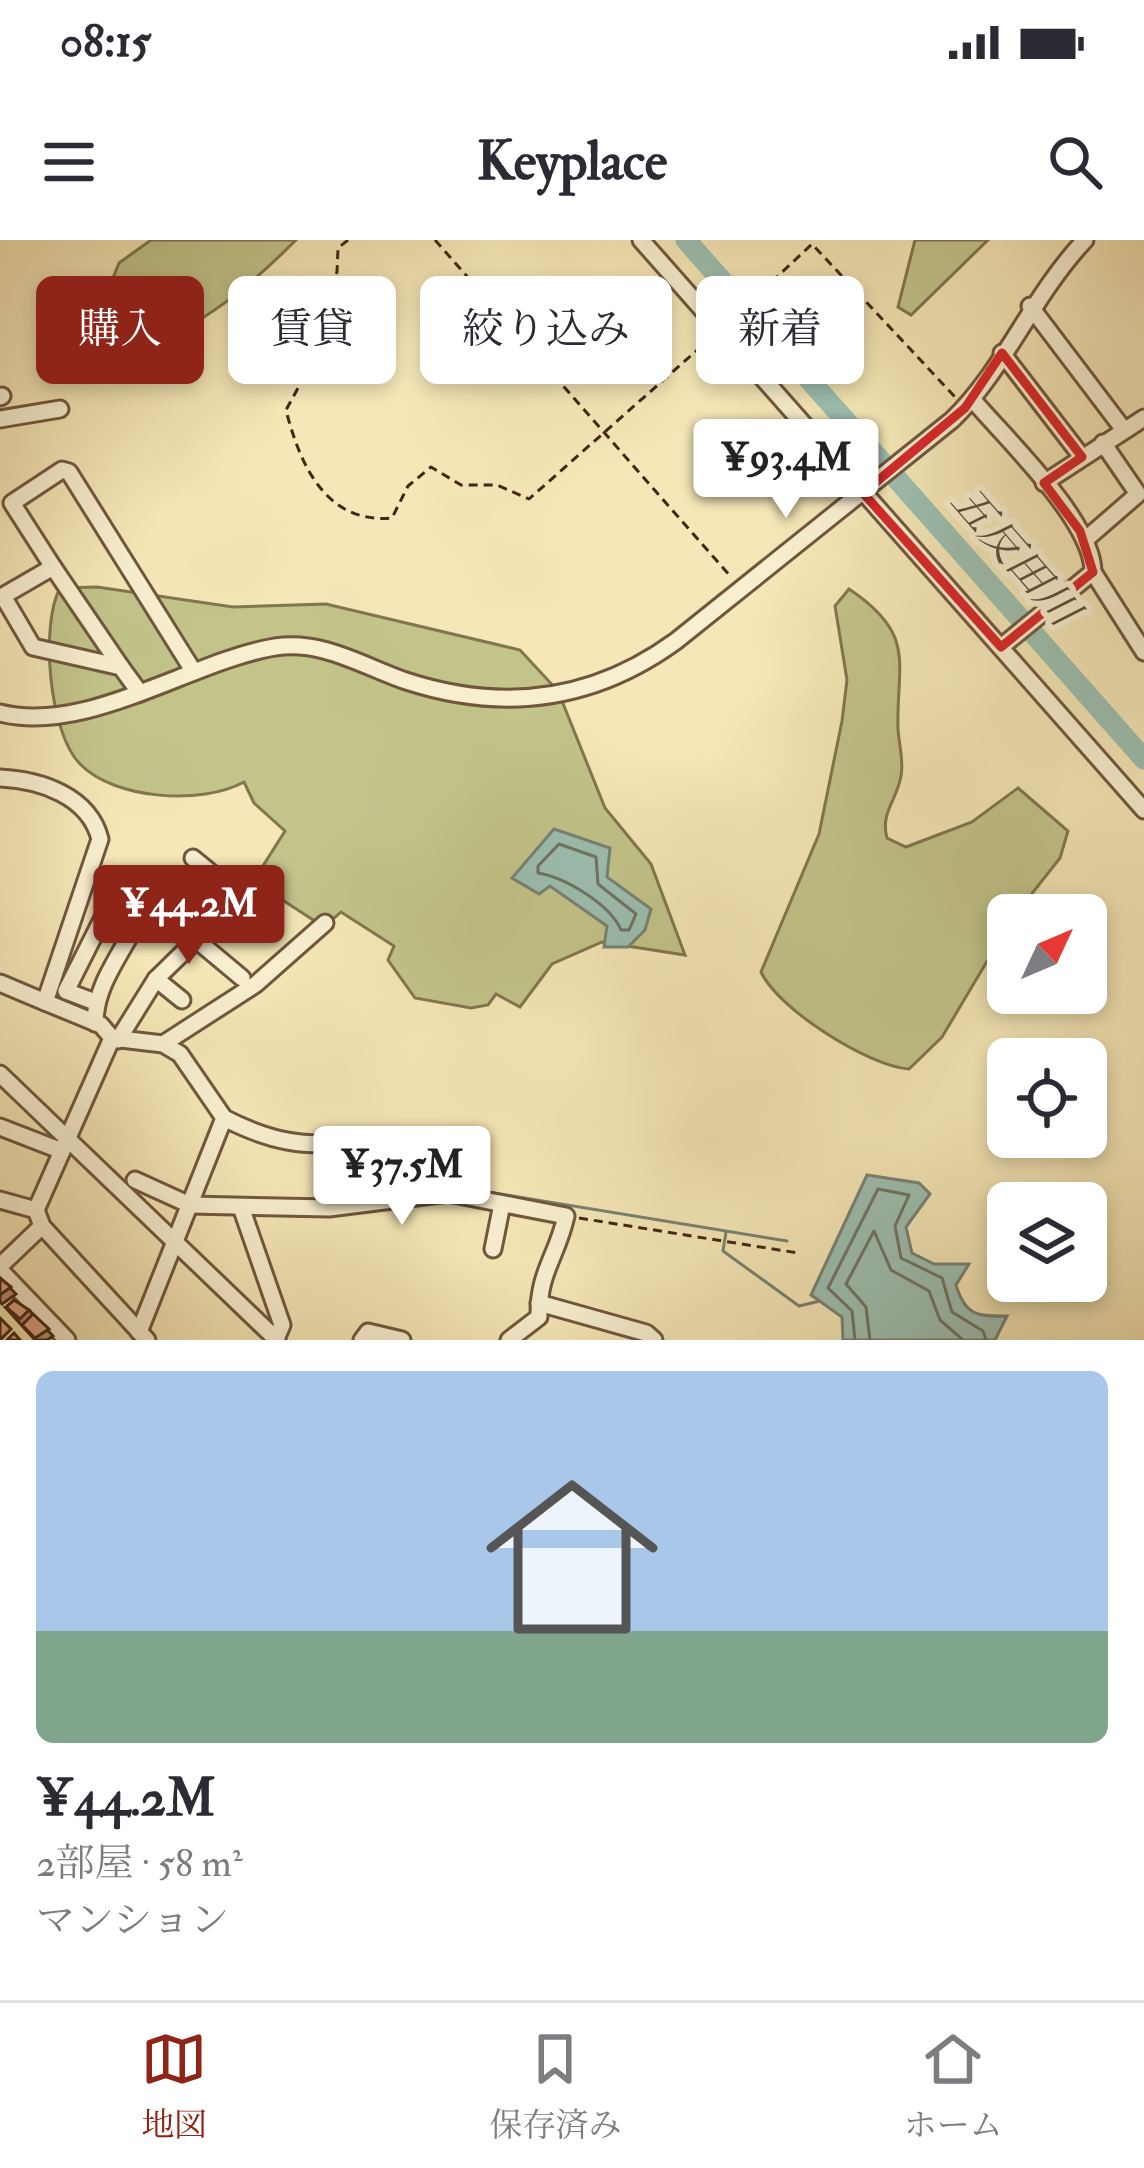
<!DOCTYPE html>
<html lang="ja">
<head>
<meta charset="utf-8">
<style>
	body { margin:0; font-family:"IM FELL Double Pica","Noto Serif JP",serif; background:#f7f7f7; color:#2b2b33; height:100vh; display:flex; flex-direction:column; font-size:45px; white-space:nowrap }
	* { box-sizing:border-box; margin:0 }
	p { font-size:39px; color:#7c7c81 }
	.icon { flex:none; width:66px; height:66px; fill:none; stroke:currentColor; stroke-width:2; stroke-linecap:round; stroke-linejoin:round }
	.map { position:relative; height:1100px; overflow:hidden }
	.panel { display:flex; flex-direction:column; background:#fff; flex:1 }
	.panel>* { flex:none }
	.guide { position:absolute; left:36px; top:36px; width:1074px; height:108px; display:flex; gap:24px }
	.needle { width:78px; rotate:46deg }
	.tools { position:absolute; left:987px; top:654px; display:grid; gap:24px }
	.tools a { display:grid; place-items:center; width:120px; height:120px; border-radius:18px; background:#fff; box-shadow:0 6px 18px #0003; font-size:60px }
	.price { position:absolute; translate:-50% -102px; padding:0 27px; border-radius:12px; background:#fff; color:#222; font-size:39px; line-height:78px; filter:drop-shadow(0 3px 6px #0008) }
	.price::after { content:''; position:absolute; left:50%; top:72px; width:36px; height:27px; margin-left:-18px; background:inherit; clip-path:polygon(0 0,100% 0,50% 100%) }
	.price.active { background:#8f2418; color:#fff }
	ul { padding:0; list-style:none }
	li { display:grid; align-content:center; gap:24px; height:636px; padding:0 36px }
	li+li { border-top:3px solid #e1e1e2 }
	li span { display:grid; place-items:center; height:372px; border-radius:18px; color:#555 }
	li>.icon { margin-inline-start:auto }
	span .icon { width:216px; height:216px; fill:#fffc; stroke-width:1 }
	li b { font-size:51px }
	.chip { padding:0 42px; border-radius:18px; background:#fff; box-shadow:0 6px 18px #0003; font-size:42px; line-height:108px }
	.chip.active { background:#8f2418; color:#fff }
	.status { display:flex; justify-content:space-between; align-items:center; height:84px; padding:0 60px; background:#fff; direction:ltr }
	.status svg { height:33px; fill:currentColor }
	header { display:flex; justify-content:space-between; align-items:center; height:156px; padding:0 36px; background:#fff; font-size:54px; font-weight:700 }
	.dock { display:flex; justify-content:space-around; align-items:center; height:168px; border-top:3px solid #e1e1e2; background:#fff; font-size:33px; color:#7c7c81 }
	.dock a { display:grid; justify-items:center; gap:6px }
	.dock .active { color:#8f2418 }
	.map>svg:first-child { display:block }
	.green { fill:#c2c48a; stroke:#82764e; stroke-width:3 }
	.water { fill:#9cbfb1; stroke:#788272; stroke-width:3 }
	.lines { fill:none; stroke-linecap:round; stroke-linejoin:round }
	.shore { stroke:#707362; stroke-width:3 }
	.stream { stroke:#788272; stroke-width:3 }
	.river { stroke:#9cbfb1; stroke-width:21 }
	.minor-casing { stroke:#70573c; stroke-width:21 }
	.path { stroke:#432713; stroke-width:3; stroke-dasharray:9 6; stroke-linecap:butt }
	.minor { stroke:#f8efd0; stroke-width:15 }
	.wall { fill:#bd8e78; stroke:#432713; stroke-width:3 }
	.building { fill:#dca58c; stroke:#432713; stroke-width:3 }
	.marked { fill:none; stroke:#d62828; stroke-width:9; stroke-linejoin:round }
	.labels { text-anchor:middle; stroke-width:12; stroke-linejoin:round; paint-order:stroke }
	.water-label { font-size:42px; font-style:italic; fill:#594d3a; stroke:#f8efd0 }
</style>
</head>
<body>
<div class="status"><b>08:15</b><svg viewBox="0 0 49 12"><path d="M0 12V9h3v3zM5 12V6h3v6zM10 12V3h3v9zM15 12V0h3v12zM26 1h20v11H26zM47 4h2v5h-2z"/></svg></div>
<header><svg class="icon" aria-label="menu" viewBox="0 0 24 24"><path d="M4 6h16M4 12h16M4 18h16"/></svg>Keyplace<svg class="icon" aria-label="search" viewBox="0 0 24 24"><circle cx="10" cy="10" r="6"/><path d="M15 15l6 6"/></svg></header>
<div class="map">
<svg width="1144" height="1100" viewBox="0 0 1144 1100">
	<rect width="100%" height="100%" fill="#f5e7b7"/>
	<filter id="stains"><feTurbulence type="fractalNoise" baseFrequency=".00167" numOctaves="4"/><feColorMatrix values="0 0 0 0 .2 0 0 0 0 .09 0 0 0 0 .02 0 0 0 .5 -.17"/></filter>
	<radialGradient id="worn" r=".72"><stop offset=".6" stop-color="#630" stop-opacity="0"/><stop offset="1" stop-color="#630" stop-opacity=".3"/></radialGradient>
	<!-- green -->
	<g class="green">
		<path d="M151 0H296C251 45 202 87 142 107L103 63 119 23Z"/>
		<polygon points="915,0 988,0 911,75 898,67"/>
		<path d="M97 347 233 367 326 364 520 410 558 451 605 568 651 624 685 715 602 702 552 724 520 767 496 754 488 765 471 768 415 758 388 720 394 706 341 672 324 687 261 646V629L285 591 254 563 244 542C202 565 115 560 80 524 49 493 40 385 60 348Z"/>
		<path d="M849 349C918 395 896 424 898 489 899 505 904 520 901 536 897 560 880 573 887 598L906 607 972 582 1018 548 1068 591 1060 618 1015 675H1008V686L942 797 909 829C868 826 778 769 761 732L819 594 842 481 847 440 835 366Z"/>
	</g>
	<!-- water -->
	<g class="water">
		<polygon points="554,589 610,608 607,637 651,669 645,690 628,707 604,707 607,686 550,646 539,654 512,638"/>
		<path d="M867 935 919 943 930 954 906 987 912 1013 934 1024H969L956 1045C965 1075 977 1077 1007 1076L995 1100H843L842 1077 811 1055Z"/>
	</g>
	<g class="lines">
		<!-- shore -->
		<g class="shore">
			<path d="M559 604 596 617 598 644 636 674 629 690H621C610 664 564 637 538 633V626Z"/>
			<polyline points="855,1100 852,1071 828,1048 878,949 909,955 895,986 901,1018 942,1038 952,1072 983,1091 986,1100"/>
			<polyline points="870,1100 866,1067 846,1044 874,991 891,1030 929,1051 940,1080 963,1100"/>
		</g>
		<!-- stream -->
		<g class="stream">
			<polyline points="428,948 445,945 787,1001"/>
			<polyline points="726,992 723,1011 799,1066 820,1061"/>
		</g>
		<!-- river -->
		<polyline class="river" points="686,0 1144,519"/>
		<!-- minor casing -->
		<g class="minor-casing">
			<g id="minor">
				<polyline points="641,0 1144,570"/>
				<polyline points="1030,66 1124,190"/>
				<polyline points="1002,113 1082,217"/>
				<polyline points="0,157 2,156"/>
				<path d="M973 160C1006 199 1093 281 1093 332L1001 407"/>
				<polyline points="0,179 60,169"/>
				<polyline points="1044,243 1144,178"/>
				<polyline points="1085,300 1138,254 1103,203"/>
				<polyline points="53,327 121,427"/>
				<polyline points="1093,332 1144,412"/>
				<polyline points="140,453 121,427 33,407 3,356 53,327 12,263 62,230 69,232 194,432"/>
				<path d="M0 473C87 495 191 421 275 407 324 400 362 426 406 441 504 473 595 460 676 401L952 180C1003 132 1032 56 1085 0"/>
				<path d="M0 538C41 540 89 556 100 599L45 762 101 785 112 798 163 804 180 814 224 878 139 1092"/>
				<polyline points="193,618 271,682"/>
				<polyline points="169,677 242,738"/>
				<polyline points="156,739 182,760"/>
				<polyline points="0,743 45,762"/>
				<path d="M95 783C95 740 129 706 144 667L114 656 66 751 95 762"/>
				<polyline points="112,798 36,970 42,986 147,1100"/>
				<polyline points="118,800 156,739 241,656"/>
				<polyline points="163,804 256,744 325,683"/>
				<polyline points="0,834 277,1100"/>
				<path d="M224 878C269 901 303 908 352 902"/>
				<polyline points="0,887 62,911"/>
				<path d="M135 940 190 965 329 968 448 953 566 976C557 1017 538 1032 539 1077L509 1100"/>
				<polyline points="0,960 36,970"/>
				<polyline points="241,967 282,1085 276,1099"/>
				<polyline points="493,1009 502,964"/>
				<polyline points="0,1026 42,986"/>
				<polyline points="0,1030 67,1100"/>
				<polyline points="539,1063 646,1093 654,1100"/>
				<polyline points="362,1100 368,1092 402,1100"/>
			</g>
		</g>
		<!-- path -->
		<g class="path">
			<path d="M348 0 338 8 337 32 302 104 309 128 286 170C300 225 326 284 392 278L408 246 431 227 461 245H497L529 259 712 97"/>
			<polyline points="435,0 731,337"/>
			<polyline points="728,83 812,4 956,158"/>
			<polyline points="579,978 798,1013"/>
		</g>
		<!-- minor -->
		<use href="#minor" class="minor"/>
	</g>
	<!-- wall -->
	<g class="wall">
		<polygon points="0,1038 16,1054 2,1064 0,1062"/>
		<polygon points="6,1068 29,1070 53,1096 47,1100 35,1100"/>
	</g>
	<!-- building -->
	<g class="building">
		<polygon points="0,1038 11,1047 0,1055"/>
		<polygon points="14,1060 29,1070 20,1079 6,1067"/>
		<polygon points="33,1074 49,1089 35,1098 22,1085"/>
		<polygon points="0,1078 11,1089 0,1100"/>
		<polygon points="14,1093 20,1100 7,1100"/>
	</g>
	<!-- marked area -->
	<path class="marked" d="M1002 113 1082 217 1044 243 1080 291 1093 332 1001 407 863 253 965 168Z"/>
	<g class="labels">
		<!-- water labels -->
		<g class="water-label">
			<text transform="translate(1016 315) rotate(49)" y="15">五反田川</text>
		</g>
	</g>
	<rect width="100%" height="100%" filter="url(#stains)"/>
	<rect width="100%" height="100%" fill="url(#worn)"/>
</svg>
<div class="tools">
<a><svg class="needle" viewBox="-14 -14 28 28"><path d="M0-13l5 13h-10z" fill="#e53935"/><path d="M0 13l5-13h-10z" fill="#7c7c81"/></svg></a>
<a><svg class="icon" aria-label="locate" viewBox="0 0 24 24"><circle cx="12" cy="12" r="6"/><path d="M12 2v4M12 18v4M2 12h4M18 12h4"/></svg></a>
<a><svg class="icon" aria-label="layers" viewBox="0 0 24 24"><path d="M12 4l9 5-9 5-9-5zM3 14l9 5 9-5"/></svg></a>
</div>
<b class="price" style="left:786px;top:281px">¥93.4M</b>
<b class="price active" style="left:189px;top:727px">¥44.2M</b>
<b class="price" style="left:402px;top:988px">¥37.5M</b>
<div class="guide">
<a class="chip active">購入</a>
<a class="chip">賃貸</a>
<a class="chip">絞り込み</a>
<a class="chip">新着</a>
</div>
</div>
<section class="panel">
<ul>
<li><span style="background:linear-gradient(#a9c7e8 70%,#7fa58c 0)"><svg class="icon" aria-label="home" viewBox="0 0 24 24"><path d="M3 11l9-7 9 7M6 9v11h12V9"/></svg></span><div><b>¥44.2M</b><p>2部屋 · 58 m²</p><p>マンション</p></div></li>
</ul>
</section>
<nav class="dock">
<a class="active"><svg class="icon" aria-label="map" viewBox="0 0 24 24"><path d="M3 6l6-2 6 2 6-2v14l-6 2-6-2-6 2zM9 4v14M15 6v14"/></svg>地図</a>
<a><svg class="icon" aria-label="saved" viewBox="0 0 24 24"><path d="M7 4h10v16l-5-4-5 4z"/></svg>保存済み</a>
<a><svg class="icon" aria-label="home" viewBox="0 0 24 24"><path d="M3 11l9-7 9 7M6 9v11h12V9"/></svg>ホーム</a>
</nav>
</body>
</html>
